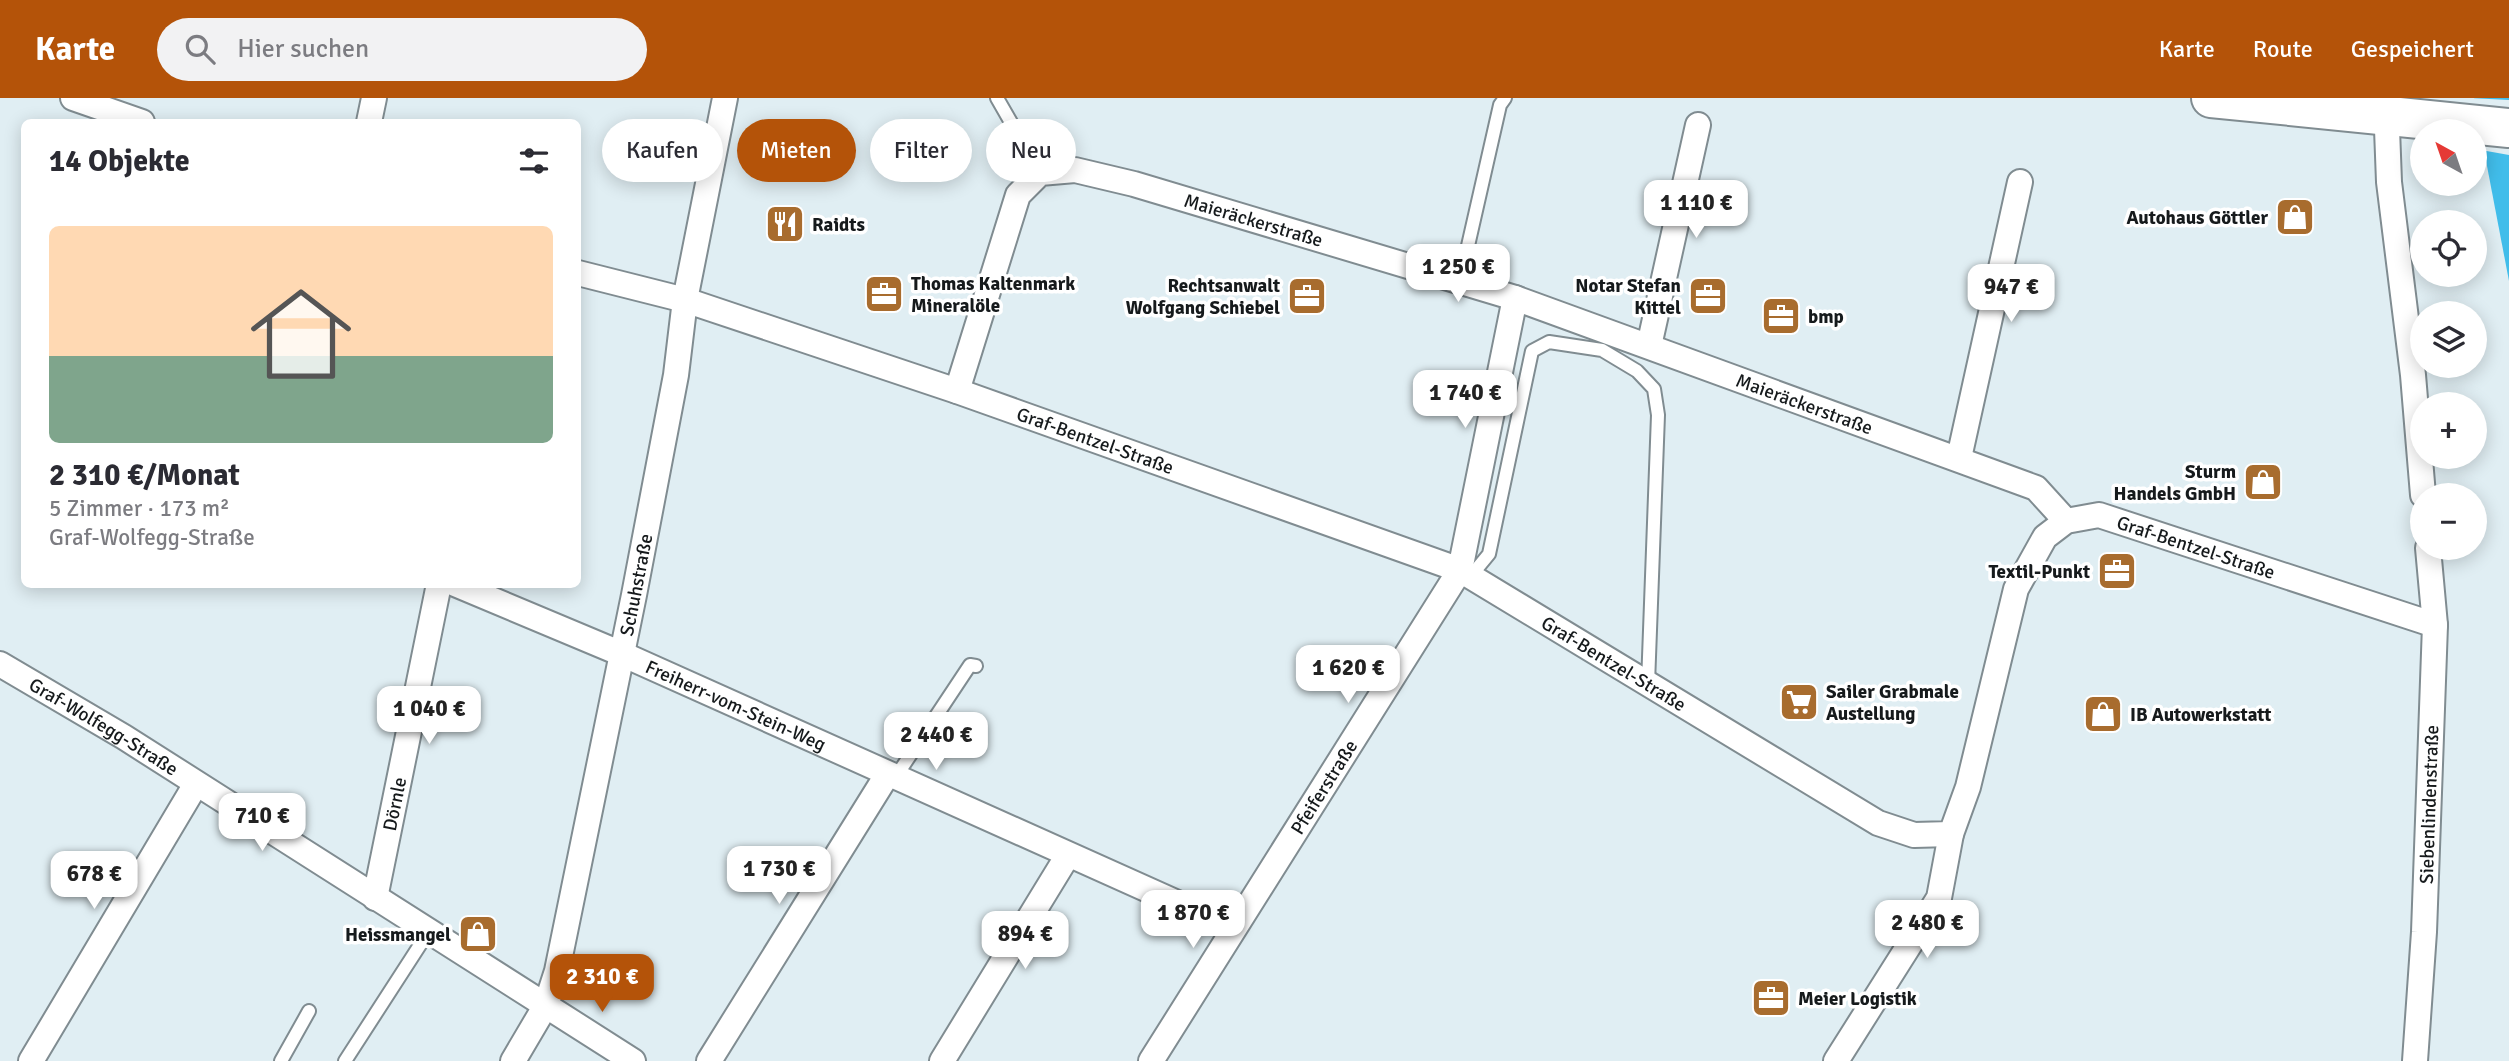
<!DOCTYPE html>
<html lang="de">
<head>
<meta charset="utf-8">
<style>
	body { margin:0; font-family:Signika,sans-serif; background:#f2f2f3; color:#2b2b33; height:100vh; display:flex; flex-direction:column; font-size:26px; white-space:nowrap }
	* { box-sizing:border-box; margin:0 }
	p { font-size:23px; color:#7c7c81 }
	.icon { flex:none; width:38px; height:38px; fill:none; stroke:currentColor; stroke-width:2; stroke-linecap:round; stroke-linejoin:round }
	.map { position:relative; flex:1; overflow:hidden }
	.drawer { position:absolute; left:21px; top:21px; width:560px; height:469px; display:flex; flex-direction:column; background:#fff; border-radius:10px; box-shadow:0 4px 18px #0003 }
	.drawer>* { flex:none }
	.guide { position:absolute; left:602px; top:21px; width:665px; height:63px; display:flex; gap:14px }
	.needle { width:46px; rotate:320deg }
	.fabs { position:absolute; left:2410px; top:21px; display:grid; gap:14px }
	.fabs a { display:grid; place-items:center; width:77px; height:77px; border-radius:50%; background:#fff; box-shadow:0 4px 18px #0003; font-size:35px }
	.price { position:absolute; translate:-50% -60px; padding:0 16px; border-radius:14px; background:#fff; color:#222; font-size:23px; line-height:46px; filter:drop-shadow(0 2px 4px #0008) }
	.price::after { content:''; position:absolute; left:50%; top:42px; width:21px; height:16px; margin-left:-10px; background:inherit; clip-path:polygon(0 0,100% 0,50% 100%) }
	.price.selected { background:#b45309; color:#fff }
	ul { padding:0; list-style:none }
	li { display:grid; align-content:center; gap:14px; height:371px; padding:0 28px }
	li span { display:grid; place-items:center; height:217px; border-radius:10px; color:#555 }
	li>.icon { margin-inline-start:auto }
	span .icon { width:126px; height:126px; fill:#fffc; stroke-width:1 }
	li b { font-size:30px }
	h2 { display:flex; justify-content:space-between; align-items:center; height:84px; padding:0 28px; font-size:30px }
	.tag { padding:0 24px; border-radius:32px; background:#fff; box-shadow:0 4px 18px #0003; font-size:24px; line-height:63px }
	.tag.selected { background:#b45309; color:#fff }
	header { display:flex; align-items:center; gap:42px; box-sizing:border-box; height:98px; padding:0 35px; background:#b45309; color:#fff }
	header strong { font-size:33px }
	nav { display:flex; gap:38px; margin-inline-start:auto; font-size:24px }
	.search { width:490px; height:63px; background:#f2f2f3; display:flex; align-items:center; gap:18px; box-sizing:border-box; padding:0 24px; border-radius:38px; color:#7c7c81; font-size:26px }
	.map>svg:first-child { display:block }
	.water { fill:#41bdea }
	.pier { fill:#e0eef3 }
	.lines { fill:none; stroke-linecap:round; stroke-linejoin:round }
	.service-casing { stroke:#808c91; stroke-width:16 }
	.minor-casing { stroke:#808c91; stroke-width:28 }
	.primary-casing { stroke:#808c91; stroke-width:42 }
	.service { stroke:#fff; stroke-width:12 }
	.minor { stroke:#fff; stroke-width:24 }
	.primary { stroke:#fff; stroke-width:38 }
	.labels { text-anchor:middle; stroke-width:7; stroke-linejoin:round; paint-order:stroke }
	.poi-label { font-size:19px; font-weight:bold; fill:#161a1c; stroke:#fff; text-anchor:end }
	.street-label { font-size:19px; fill:#161a1c; stroke:#fff }
</style>
</head>
<body>
<header>
<strong>Karte</strong>
<div class="search"><svg class="icon" aria-label="search" viewBox="0 0 24 24"><circle cx="10" cy="10" r="6"/><path d="M15 15l6 6"/></svg>Hier suchen</div>
<nav><a>Karte</a><a>Route</a><a>Gespeichert</a></nav>
</header>
<div class="map">
<svg width="2509" height="963" viewBox="0 0 2509 963">
	<rect width="100%" height="100%" fill="#e0eef3"/>
	<!-- water -->
	<polygon class="water" points="2474,0 2509,0 2509,183"/>
	<!-- pier -->
	<polygon class="pier" points="2470,0 2509,2 2509,57 2481,52"/>
	<g class="lines">
		<!-- service casing -->
		<g class="service-casing">
			<g id="service">
				<polyline points="997,0 1040,75"/>
				<polyline points="1460,183 1500,7 1505,0"/>
				<polyline points="1470,479 1489,456 1532,253 1549,244 1602,252 1637,273 1654,291 1658,317 1648,586"/>
				<polyline points="895,680 970,567 976,568"/>
				<polyline points="281,963 309,913"/>
				<polyline points="345,963 429,833"/>
			</g>
		</g>
		<!-- minor casing -->
		<g class="minor-casing">
			<g id="minor">
				<polyline points="73,0 142,24"/>
				<polyline points="2386,4 2389,84 2413,277 2423,397"/>
				<polyline points="369,24 374,0"/>
				<path id="s1" d="M578 175 685 202 957 293 1460 472 1878 725 1914 737 1951 736 1968 689 2016 491 2045 439 2066 423 2099 417 2435 527"/>
				<polyline points="1649,248 1698,27"/>
				<path id="s2" d="M957 293 1018 97 1040 75 1075 72 1134 86 1515 200 2036 390 2066 423"/>
				<polyline points="1959,360 2020,84"/>
				<path id="s3" d="M455 486 622 556 1233 830"/>
				<path id="s4" d="M0 566 124 639 633 963"/>
				<path id="s5" d="M375 800 439 486"/>
				<polyline points="31,963 196,686"/>
				<path id="s6" d="M513 963 546 907 557 873 634 497 676 277 685 202 725 0"/>
				<polyline points="709,963 887,677"/>
				<polyline points="942,963 1068,757"/>
				<path id="s7" d="M1151 963 1460 472 1515 200"/>
				<polyline points="1836,963 1939,800 1951,736"/>
				<path id="s8" d="M2415 963 2424 834 2435 527 2428 450"/>
			</g>
		</g>
		<!-- primary casing -->
		<g class="primary-casing">
			<polyline id="primary" points="2211,0 2509,30"/>
		</g>
		<!-- service -->
		<use href="#service" class="service"/>
		<!-- minor -->
		<use href="#minor" class="minor"/>
		<!-- primary -->
		<use href="#primary" class="primary"/>
	</g>
	<!-- icons -->
	<defs>
		<g id="shop-square" transform="scale(2.0125)"><rect x="-9" y="-9" width="18" height="18" rx="4" fill="#a86c2e" stroke="#fff"/><path d="M-5-2.5h2.3a2.7 3.5 0 0 1 5.4 0H5L5.5 6h-11ZM-1.5-2.5h3a1.5 2.3 0 0 0-3 0Z" fill="#fff"/></g>
		<g id="restaurant-square" transform="scale(2.0125)"><rect x="-9" y="-9" width="18" height="18" rx="4" fill="#a86c2e" stroke="#fff"/><path d="M-5-6h1v4h1v-4h1v4h1v-4h1v5L-1.5 .5V6h-2V.5L-5-1ZM5-6V6H3V1.5H1.5Q1.5-4 5-6Z" fill="#fff"/></g>
		<g id="office-square" transform="scale(2.0125)"><rect x="-9" y="-9" width="18" height="18" rx="4" fill="#a86c2e" stroke="#fff"/><path d="M-6-3h4V-5.5h4V-3h4V5H-6ZM-1-4.5V-3h2v-1.5ZM-6 0V1H6V0Z" fill="#fff"/></g>
		<g id="supermarket-square" transform="scale(2.0125)"><rect x="-9" y="-9" width="18" height="18" rx="4" fill="#a86c2e" stroke="#fff"/><path d="M-6-5.5h2.5l.6 2H6L4.5 2H-2.5L-4.4-4H-6ZM-1.5 3.2a1.3 1.3 0 1 0 .1 0ZM3 3.2a1.3 1.3 0 1 0 .1 0Z" fill="#fff"/></g>
	</defs>
	<g fill-rule="evenodd">
		<use href="#shop-square" x="2295" y="119"/>
		<use href="#restaurant-square" x="785" y="126"/>
		<use href="#office-square" x="884" y="196"/>
		<use href="#office-square" x="1307" y="198"/>
		<use href="#office-square" x="1708" y="198"/>
		<use href="#office-square" x="1781" y="218"/>
		<use href="#shop-square" x="2263" y="384"/>
		<use href="#office-square" x="2117" y="473"/>
		<use href="#supermarket-square" x="1799" y="604"/>
		<use href="#shop-square" x="2103" y="616"/>
		<use href="#shop-square" x="478" y="836"/>
		<use href="#office-square" x="1771" y="900"/>
	</g>
	<g class="labels">
		<!-- poi labels -->
		<g class="poi-label">
			<text x="2268" y="126">Autohaus Göttler</text>
			<text x="812" y="133" text-anchor="start">Raidts</text>
			<text x="911" y="192" text-anchor="start">Thomas Kaltenmark<tspan x="911" dy="22">Mineralöle</tspan></text>
			<text x="1280" y="194">Rechtsanwalt<tspan x="1280" dy="22">Wolfgang Schiebel</tspan></text>
			<text x="1681" y="194">Notar Stefan<tspan x="1681" dy="22">Kittel</tspan></text>
			<text x="1808" y="225" text-anchor="start">bmp</text>
			<text x="2236" y="380">Sturm<tspan x="2236" dy="22">Handels GmbH</tspan></text>
			<text x="2090" y="480">Textil-Punkt</text>
			<text x="1826" y="600" text-anchor="start">Sailer Grabmale<tspan x="1826" dy="22">Austellung</tspan></text>
			<text x="2130" y="623" text-anchor="start">IB Autowerkstatt</text>
			<text x="451" y="843">Heissmangel</text>
			<text x="1798" y="907" text-anchor="start">Meier Logistik</text>
		</g>
		<!-- street labels -->
		<g class="street-label">
			<text dy="7" stroke="none"><textPath href="#s2" startOffset="457">Maieräckerstraße</textPath></text>
			<text dy="7" stroke="none"><textPath href="#s2" startOffset="1038">Maieräckerstraße</textPath></text>
			<text dy="7" stroke="none"><textPath href="#s1" startOffset="544">Graf-Bentzel-Straße</textPath></text>
			<text dy="7" stroke="none"><textPath href="#s1" startOffset="1970">Graf-Bentzel-Straße</textPath></text>
			<text dy="7" stroke="none"><textPath href="#s6" startOffset="495">Schuhstraße</textPath></text>
			<text dy="7" stroke="none"><textPath href="#s1" startOffset="1111">Graf-Bentzel-Straße</textPath></text>
			<text dy="7" stroke="none"><textPath href="#s3" startOffset="306">Freiherr-vom-Stein-Weg</textPath></text>
			<text dy="7" stroke="none"><textPath href="#s4" startOffset="121">Graf-Wolfegg-Straße</textPath></text>
			<text dy="7" stroke="none"><textPath href="#s7" startOffset="324">Pfeiferstraße</textPath></text>
			<text dy="7" stroke="none"><textPath href="#s5" startOffset="96">Dörnle</textPath></text>
			<text dy="7" stroke="none"><textPath href="#s8" startOffset="257">Siebenlindenstraße</textPath></text>
		</g>
	</g>
</svg>
<div class="fabs">
<a><svg class="needle" viewBox="-14 -14 28 28"><path d="M0-13l5 13h-10z" fill="#e53935"/><path d="M0 13l5-13h-10z" fill="#7c7c81"/></svg></a>
<a><svg class="icon" aria-label="locate" viewBox="0 0 24 24"><circle cx="12" cy="12" r="6"/><path d="M12 2v4M12 18v4M2 12h4M18 12h4"/></svg></a>
<a><svg class="icon" aria-label="layers" viewBox="0 0 24 24"><path d="M12 4l9 5-9 5-9-5zM3 14l9 5 9-5"/></svg></a>
<a>+</a>
<a>−</a>
</div>
<b class="price" style="left:1696px;top:142px">1 110 €</b>
<b class="price" style="left:1458px;top:206px">1 250 €</b>
<b class="price" style="left:2011px;top:226px">947 €</b>
<b class="price" style="left:1465px;top:332px">1 740 €</b>
<b class="price" style="left:1348px;top:607px">1 620 €</b>
<b class="price" style="left:429px;top:648px">1 040 €</b>
<b class="price" style="left:936px;top:674px">2 440 €</b>
<b class="price" style="left:262px;top:755px">710 €</b>
<b class="price" style="left:779px;top:808px">1 730 €</b>
<b class="price" style="left:94px;top:813px">678 €</b>
<b class="price" style="left:1193px;top:852px">1 870 €</b>
<b class="price" style="left:1927px;top:862px">2 480 €</b>
<b class="price" style="left:1025px;top:873px">894 €</b>
<b class="price selected" style="left:602px;top:916px">2 310 €</b>
<div class="guide">
<a class="tag">Kaufen</a>
<a class="tag selected">Mieten</a>
<a class="tag">Filter</a>
<a class="tag">Neu</a>
</div>
<section class="drawer">
<h2>14 Objekte<svg class="icon" aria-label="filters" viewBox="0 0 24 24"><path d="M4 7h16M4 17h16"/><circle cx="9" cy="7" r="2"/><circle cx="15" cy="17" r="2"/></svg></h2>
<ul>
<li><span style="background:linear-gradient(#ffd9b3 60%,#7fa58c 0)"><svg class="icon" aria-label="home" viewBox="0 0 24 24"><path d="M3 11l9-7 9 7M6 9v11h12V9"/></svg></span><div><b>2 310 €/Monat</b><p>5 Zimmer · 173 m²</p><p>Graf-Wolfegg-Straße</p></div></li>
</ul>
</section>
</div>
</body>
</html>
